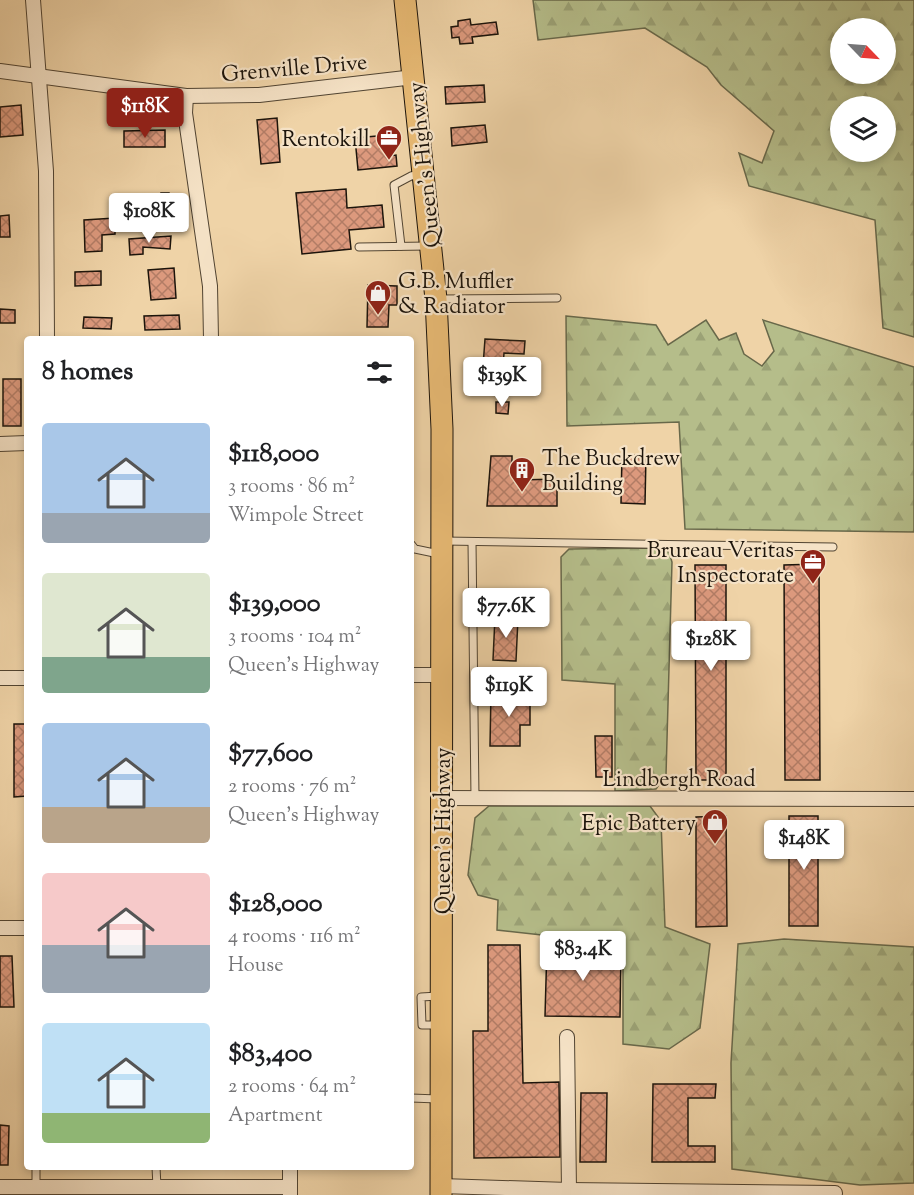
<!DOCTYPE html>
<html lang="en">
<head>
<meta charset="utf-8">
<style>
	body { margin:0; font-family:"Sorts Mill Goudy",serif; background:#f2f2f2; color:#202124; height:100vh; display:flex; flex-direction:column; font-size:22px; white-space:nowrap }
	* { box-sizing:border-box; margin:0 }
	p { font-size:20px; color:#757577 }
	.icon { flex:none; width:33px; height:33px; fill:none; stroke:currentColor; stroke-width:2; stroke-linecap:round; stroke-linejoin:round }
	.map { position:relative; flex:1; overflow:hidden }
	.side { position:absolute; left:24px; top:336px; width:390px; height:834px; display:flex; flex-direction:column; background:#fff; border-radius:6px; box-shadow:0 3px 9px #0003 }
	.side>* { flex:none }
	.needle { width:39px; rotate:115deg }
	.controls { position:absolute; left:830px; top:18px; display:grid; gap:12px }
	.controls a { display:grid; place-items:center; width:66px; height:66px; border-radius:50%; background:#fff; box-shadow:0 3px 9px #0003; font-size:30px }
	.price { position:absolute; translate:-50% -51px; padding:0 14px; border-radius:6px; background:#fff; color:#222; font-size:20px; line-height:39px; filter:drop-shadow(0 2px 3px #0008) }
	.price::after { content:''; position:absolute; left:50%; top:36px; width:18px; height:14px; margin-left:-9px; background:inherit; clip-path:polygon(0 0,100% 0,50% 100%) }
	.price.active { background:#8f2418; color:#fff }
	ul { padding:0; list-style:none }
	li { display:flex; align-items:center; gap:18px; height:150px; padding:0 18px }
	li span { display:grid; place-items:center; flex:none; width:168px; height:120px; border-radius:6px; color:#555 }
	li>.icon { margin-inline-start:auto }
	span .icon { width:72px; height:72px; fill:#fffc; stroke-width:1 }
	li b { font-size:26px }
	h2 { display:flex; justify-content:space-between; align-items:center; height:72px; padding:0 18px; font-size:26px }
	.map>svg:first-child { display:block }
	.forest { fill:url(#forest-firs); stroke:#68684a; stroke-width:1.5; fill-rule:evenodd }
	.building { fill:url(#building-cross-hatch); stroke:#1c140b; stroke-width:1.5 }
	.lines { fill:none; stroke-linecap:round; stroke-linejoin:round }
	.service-casing { stroke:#514432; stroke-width:9 }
	.minor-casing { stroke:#514432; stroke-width:16 }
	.primary-casing { stroke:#1c140b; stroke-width:23 }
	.service { stroke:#f5e2c6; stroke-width:7 }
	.minor { stroke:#f5e2c6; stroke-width:14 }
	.primary { stroke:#e8ba74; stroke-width:21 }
	.labels { text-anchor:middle; stroke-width:4.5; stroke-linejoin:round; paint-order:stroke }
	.street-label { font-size:22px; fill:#1c140b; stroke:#f5e2c6 }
	.poi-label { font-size:22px; fill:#1c140b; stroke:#f5e2c6; text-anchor:end }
</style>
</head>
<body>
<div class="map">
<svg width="914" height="1195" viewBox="0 0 914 1195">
	<defs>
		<pattern id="forest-firs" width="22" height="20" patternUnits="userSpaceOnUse" patternTransform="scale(1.5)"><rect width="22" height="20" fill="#b5bd8a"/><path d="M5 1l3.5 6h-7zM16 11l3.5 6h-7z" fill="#9ba276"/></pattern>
		<pattern id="building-cross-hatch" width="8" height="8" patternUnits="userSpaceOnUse" patternTransform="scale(1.5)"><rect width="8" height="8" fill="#dc997d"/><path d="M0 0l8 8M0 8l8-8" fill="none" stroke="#b27c65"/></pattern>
	</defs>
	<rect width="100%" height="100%" fill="#efd3a7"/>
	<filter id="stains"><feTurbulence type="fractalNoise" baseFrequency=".00333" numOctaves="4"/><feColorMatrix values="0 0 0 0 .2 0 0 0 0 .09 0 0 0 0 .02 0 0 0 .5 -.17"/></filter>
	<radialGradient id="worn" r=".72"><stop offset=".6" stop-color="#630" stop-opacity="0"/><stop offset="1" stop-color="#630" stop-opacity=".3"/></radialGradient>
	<!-- forest -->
	<g class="forest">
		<path d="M533 0H914V337L883 328 875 220 749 186 739 153 762 163 774 131 721 85 707 67 645 28 538 40ZM885 28V74H840V28ZM885 106V152H840V106Z"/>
		<polygon points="566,316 656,325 668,345 706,320 719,340 736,333 744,354 762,366 774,351 763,320 914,367 914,532 685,529 679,422 567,426"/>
		<polygon points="657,548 669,552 672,562 666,775 656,789 615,791 615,684 562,680 561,557 569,549"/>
		<polygon points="489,806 650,806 661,821 665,927 710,944 700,1028 669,1049 623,1044 623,944 497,930 498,900 478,895 468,875 475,818"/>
		<polygon points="784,939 914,947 914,1183 860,1185 732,1169 731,1063 738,944"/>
	</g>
	<!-- building -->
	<g class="building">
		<polygon points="470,19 471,25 496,22 498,34 472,37 473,43 460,44 459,37 452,38 451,27 458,26 458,21"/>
		<polygon points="484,85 485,102 446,104 445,87"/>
		<polygon points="21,105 23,135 0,137 0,107"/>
		<polygon points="277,118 280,162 261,164 257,120"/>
		<polygon points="485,125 487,142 452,146 451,128"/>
		<polygon points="165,130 165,147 124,147 124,131"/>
		<polygon points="388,135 390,156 396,155 397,166 358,170 355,138"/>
		<polygon points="346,189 347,208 382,205 384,227 349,230 351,249 302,254 296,193"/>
		<polygon points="161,193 169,193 171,228 162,227"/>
		<polygon points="130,208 143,210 141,223 128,221"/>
		<polygon points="9,215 10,237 0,237 0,216"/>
		<polygon points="115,218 115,234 102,235 102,251 85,252 84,220"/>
		<polygon points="171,236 170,249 143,247 143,254 130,255 129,239"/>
		<polygon points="174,268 176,298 151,300 148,270"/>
		<polygon points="101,271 101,285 75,286 75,272"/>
		<polygon points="368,285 397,286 397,305 389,305 388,327 367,327"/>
		<polygon points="0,309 15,310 15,323 0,323"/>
		<polygon points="179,315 180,329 145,330 144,316"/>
		<polygon points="84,317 112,318 111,329 83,328"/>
		<polygon points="485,339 525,341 524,354 504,353 503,367 483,366"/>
		<rect x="3" y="379" width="18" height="47"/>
		<polygon points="496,402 509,402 508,414 496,413"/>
		<polygon points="622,455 646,455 645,504 621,503"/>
		<polygon points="491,456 512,456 512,471 520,471 520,480 557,479 557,506 487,506"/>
		<polygon points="819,564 820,780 785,780 784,565"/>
		<polygon points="695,565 726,565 726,780 696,780"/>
		<polygon points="495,617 518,618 516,661 493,660"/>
		<polygon points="491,692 530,693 530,725 520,725 520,746 490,746"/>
		<polygon points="14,724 27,724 27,796 14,797"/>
		<polygon points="595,736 612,736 612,777 596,777"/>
		<polygon points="726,816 727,926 696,927 696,817"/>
		<rect x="789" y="816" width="29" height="110"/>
		<polygon points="488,945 520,945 523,1083 559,1082 560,1157 474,1158 473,1031 488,1031"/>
		<polygon points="547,946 621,947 620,1017 545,1016"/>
		<polygon points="0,956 12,956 14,1007 0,1007"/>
		<polygon points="653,1084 716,1084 715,1098 688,1098 688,1146 715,1146 715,1162 652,1162"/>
		<polygon points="581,1093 607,1093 606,1162 580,1162"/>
		<polygon points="0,1125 9,1126 8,1165 0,1165"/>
	</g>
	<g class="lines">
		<!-- service casing -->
		<g class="service-casing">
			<g id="service">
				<polyline points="401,246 394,185 411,176 420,174"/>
				<polyline points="359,247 428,246"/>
				<polyline points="439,299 557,298"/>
				<polyline points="444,541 833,547"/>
				<polyline points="472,542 475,798"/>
				<polyline points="411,544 415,549 439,554"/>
				<polyline points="437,1025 422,1025 421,997 438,996"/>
				<polyline points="411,1098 438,1099"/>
				<polyline points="156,1167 157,1187"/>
				<polyline points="36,1187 36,1167"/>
			</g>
		</g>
		<!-- minor casing -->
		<g class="minor-casing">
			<g id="minor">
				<polyline points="33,0 46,171 47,339"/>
				<polyline points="0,71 186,96 259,95 414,77"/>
				<polyline points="186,96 185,113 210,286 211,339"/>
				<polyline points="0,444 27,443"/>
				<polyline points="411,675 443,675"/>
				<polyline points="0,678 27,678"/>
				<polyline points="443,798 914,799"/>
				<polyline points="0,928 27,928"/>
				<polyline points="567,1037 569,1190"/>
				<polyline points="441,1186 569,1190 835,1193"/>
				<polyline points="0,1187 290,1187"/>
				<polyline points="290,1195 290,1167"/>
			</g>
		</g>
		<!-- primary casing -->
		<g class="primary-casing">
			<polyline id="primary" points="405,0 436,299 442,429 441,1195"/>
		</g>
		<!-- service -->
		<use href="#service" class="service"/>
		<!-- minor -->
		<use href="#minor" class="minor"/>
		<!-- primary -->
		<use href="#primary" class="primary"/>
	</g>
	<!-- icons -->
	<defs>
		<g id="office-pin" transform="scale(1.35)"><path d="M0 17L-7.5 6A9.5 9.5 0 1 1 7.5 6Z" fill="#8f2418" stroke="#f5e2c6"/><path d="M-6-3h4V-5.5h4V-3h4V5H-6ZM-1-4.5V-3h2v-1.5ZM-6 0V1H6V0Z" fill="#fff"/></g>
		<g id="shop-pin" transform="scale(1.35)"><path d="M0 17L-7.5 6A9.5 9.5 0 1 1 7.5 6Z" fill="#8f2418" stroke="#f5e2c6"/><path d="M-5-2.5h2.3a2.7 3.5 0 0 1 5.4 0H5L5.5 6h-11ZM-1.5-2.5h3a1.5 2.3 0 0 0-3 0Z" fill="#fff"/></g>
		<g id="building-pin" transform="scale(1.35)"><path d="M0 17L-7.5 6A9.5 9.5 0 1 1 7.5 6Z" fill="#8f2418" stroke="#f5e2c6"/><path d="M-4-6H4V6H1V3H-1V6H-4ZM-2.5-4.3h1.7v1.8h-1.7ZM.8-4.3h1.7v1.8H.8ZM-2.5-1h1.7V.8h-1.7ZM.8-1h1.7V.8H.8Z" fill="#fff"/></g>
	</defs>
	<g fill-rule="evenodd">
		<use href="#office-pin" x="389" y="138"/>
		<use href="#shop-pin" x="378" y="293"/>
		<use href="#building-pin" x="522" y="470"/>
		<use href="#office-pin" x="813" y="562"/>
		<use href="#shop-pin" x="715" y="822"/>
	</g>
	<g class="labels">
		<!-- street labels -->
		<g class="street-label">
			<text transform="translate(294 67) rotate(-5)" y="8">Grenville Drive</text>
			<text transform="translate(423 165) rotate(-96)" y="8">Queen's Highway</text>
			<text x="679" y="786">Lindbergh Road</text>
			<text transform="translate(442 831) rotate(-90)" y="8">Queen's Highway</text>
		</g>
		<!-- poi labels -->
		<g class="poi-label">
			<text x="370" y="146">Rentokill</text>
			<text x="398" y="288" text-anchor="start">G.B. Muffler<tspan x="398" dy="25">&amp; Radiator</tspan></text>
			<text x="542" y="465" text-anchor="start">The Buckdrew<tspan x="542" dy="25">Building</tspan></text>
			<text x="794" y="557">Brureau Veritas<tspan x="794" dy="25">Inspectorate</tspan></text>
			<text x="696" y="830">Epic Battery</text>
		</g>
	</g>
	<rect width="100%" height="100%" filter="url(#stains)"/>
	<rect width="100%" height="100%" fill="url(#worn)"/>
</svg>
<div class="controls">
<a><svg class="needle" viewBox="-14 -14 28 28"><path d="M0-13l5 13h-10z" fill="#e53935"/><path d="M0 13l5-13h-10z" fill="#757577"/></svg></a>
<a><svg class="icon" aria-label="layers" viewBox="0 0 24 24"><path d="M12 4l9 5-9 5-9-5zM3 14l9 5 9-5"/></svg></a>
</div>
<b class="price active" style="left:145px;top:139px">$118K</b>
<b class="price" style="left:149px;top:244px">$108K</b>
<b class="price" style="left:502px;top:408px">$139K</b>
<b class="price" style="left:506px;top:639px">$77.6K</b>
<b class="price" style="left:711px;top:672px">$128K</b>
<b class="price" style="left:509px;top:718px">$119K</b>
<b class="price" style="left:804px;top:871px">$148K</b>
<b class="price" style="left:583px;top:982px">$83.4K</b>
<section class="side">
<h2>8 homes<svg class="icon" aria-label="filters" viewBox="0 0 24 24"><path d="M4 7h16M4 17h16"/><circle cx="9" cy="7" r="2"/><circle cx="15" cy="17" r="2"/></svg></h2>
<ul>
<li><span style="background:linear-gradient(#a9c7e8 75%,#9aa5b1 0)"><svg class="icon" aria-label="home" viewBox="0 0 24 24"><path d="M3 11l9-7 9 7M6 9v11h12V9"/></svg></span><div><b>$118,000</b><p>3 rooms · 86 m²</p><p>Wimpole Street</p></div></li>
<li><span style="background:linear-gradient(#dfe7d0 70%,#7fa58c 0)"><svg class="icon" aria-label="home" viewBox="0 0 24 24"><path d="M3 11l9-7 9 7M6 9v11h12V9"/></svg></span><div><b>$139,000</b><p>3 rooms · 104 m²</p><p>Queen's Highway</p></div></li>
<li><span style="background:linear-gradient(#a9c7e8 70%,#b9a48a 0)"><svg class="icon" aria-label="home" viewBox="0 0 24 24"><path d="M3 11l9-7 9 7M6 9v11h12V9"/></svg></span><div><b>$77,600</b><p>2 rooms · 76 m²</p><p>Queen's Highway</p></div></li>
<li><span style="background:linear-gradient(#f6c9c9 60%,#9aa5b1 0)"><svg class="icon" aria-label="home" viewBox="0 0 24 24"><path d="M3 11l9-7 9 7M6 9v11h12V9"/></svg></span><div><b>$128,000</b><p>4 rooms · 116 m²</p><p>House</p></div></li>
<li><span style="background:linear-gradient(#bfe0f5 75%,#8fb573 0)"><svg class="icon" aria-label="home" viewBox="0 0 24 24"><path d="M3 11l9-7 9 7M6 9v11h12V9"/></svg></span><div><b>$83,400</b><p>2 rooms · 64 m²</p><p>Apartment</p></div></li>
</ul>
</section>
</div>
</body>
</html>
